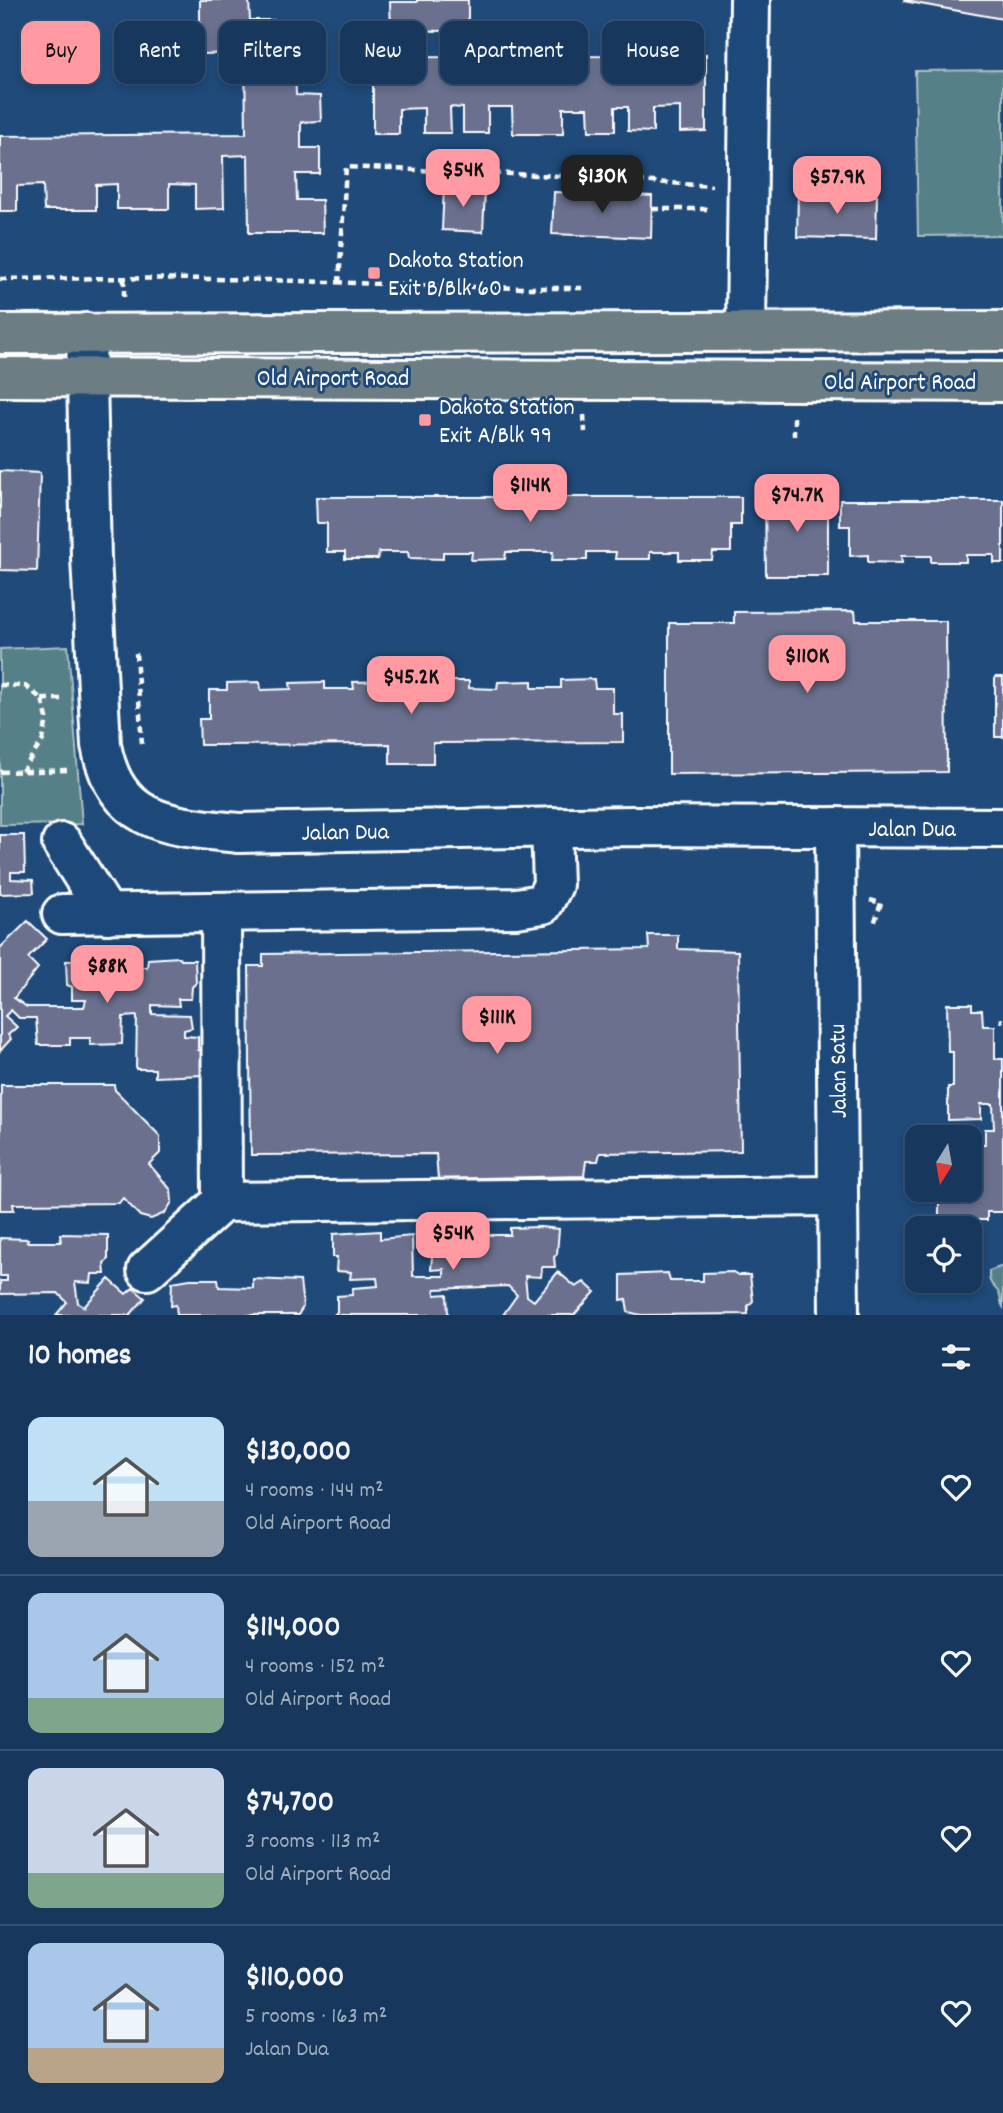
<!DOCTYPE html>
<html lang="en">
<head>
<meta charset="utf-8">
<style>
	body { margin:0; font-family:Dekko,sans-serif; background:#203f62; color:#f1f3f6; height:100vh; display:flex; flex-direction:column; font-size:26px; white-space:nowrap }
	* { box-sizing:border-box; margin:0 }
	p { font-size:23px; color:#9eacbb }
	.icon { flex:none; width:38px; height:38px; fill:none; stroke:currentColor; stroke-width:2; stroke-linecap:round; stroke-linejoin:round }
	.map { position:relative; height:1315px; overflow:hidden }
	.details { display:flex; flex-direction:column; background:#17385c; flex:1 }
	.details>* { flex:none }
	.hud { position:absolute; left:21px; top:21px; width:962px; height:63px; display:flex; gap:14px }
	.needle { width:46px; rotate:191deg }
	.buttons { position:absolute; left:905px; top:1125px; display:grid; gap:14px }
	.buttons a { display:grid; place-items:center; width:77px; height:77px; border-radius:14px; background:#17385c; box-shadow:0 4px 10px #0003,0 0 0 2px #365272; font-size:35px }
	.price { position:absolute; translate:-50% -60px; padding:0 16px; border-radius:14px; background:#ff9aa2; color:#111; font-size:23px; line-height:46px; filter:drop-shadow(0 2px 4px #0008) }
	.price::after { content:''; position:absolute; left:50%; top:42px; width:21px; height:16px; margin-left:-10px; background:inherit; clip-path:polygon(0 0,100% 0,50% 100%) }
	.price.selected { background:#222; color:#fff }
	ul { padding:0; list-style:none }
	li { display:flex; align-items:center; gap:21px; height:175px; padding:0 28px }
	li+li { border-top:2px solid #365272 }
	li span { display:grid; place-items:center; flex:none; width:196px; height:140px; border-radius:14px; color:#555 }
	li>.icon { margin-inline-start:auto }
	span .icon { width:84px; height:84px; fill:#fffc; stroke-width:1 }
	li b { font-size:30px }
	h2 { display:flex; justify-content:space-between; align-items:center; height:84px; padding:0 28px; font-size:30px }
	.chip { padding:0 24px; border-radius:14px; background:#17385c; box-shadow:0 4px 10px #0003,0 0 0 2px #365272; font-size:24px; line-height:63px }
	.chip.selected { background:#ff9aa2; color:#111 }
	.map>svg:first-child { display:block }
	.green { fill:#578087; stroke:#abc0c3; stroke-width:2 }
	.building { fill:#6a708e; stroke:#fff; stroke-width:2 }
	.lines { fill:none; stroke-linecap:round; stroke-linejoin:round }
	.minor-casing { stroke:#fff; stroke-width:44 }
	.major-casing { stroke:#fff; stroke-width:44 }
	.path { stroke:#fff; stroke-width:4.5; stroke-dasharray:7 5; stroke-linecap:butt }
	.minor { stroke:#1f4a7a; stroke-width:38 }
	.major { stroke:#6d7d84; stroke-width:38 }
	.poi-dot { fill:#ff9aa2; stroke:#1f4a7a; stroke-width:2.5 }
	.labels { text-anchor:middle; stroke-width:6; stroke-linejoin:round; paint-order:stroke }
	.poi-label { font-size:24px; fill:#fff; stroke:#1f4a7a; text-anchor:start }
	.street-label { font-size:24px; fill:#fff; stroke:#1f4a7a }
</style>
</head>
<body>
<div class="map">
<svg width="1003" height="1315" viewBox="0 0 1003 1315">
	<rect width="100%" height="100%" fill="#1f4a7a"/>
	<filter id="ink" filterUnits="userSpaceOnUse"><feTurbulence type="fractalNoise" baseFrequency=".0143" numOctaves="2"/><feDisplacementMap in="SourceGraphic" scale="14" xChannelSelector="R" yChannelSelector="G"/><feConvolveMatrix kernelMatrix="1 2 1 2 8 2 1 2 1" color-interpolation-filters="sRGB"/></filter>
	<g filter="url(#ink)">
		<!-- green -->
		<g class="green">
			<polygon points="1003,70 1003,235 918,236 915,71"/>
			<polygon points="68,646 82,824 0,825 0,649"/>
			<path d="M1003 1266V1307C1001 1304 1001 1300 1000 1296 996 1284 988 1288 989 1271Z"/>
		</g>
		<!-- building -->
		<g class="building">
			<polygon points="200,0 249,0 250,20 274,20 274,42 320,42 320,66 295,66 296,95 320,96 321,121 301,122 301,148 320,148 320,174 296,174 297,200 322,200 323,233 249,233 248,155 223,156 224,208 195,209 195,185 169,184 169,209 117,209 117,184 96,185 96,210 44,210 43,185 17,186 17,211 0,211 0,136 246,134 245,53 200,54"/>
			<polygon points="417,0 468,0 468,57 608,56 608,41 635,41 635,55 706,54 706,131 680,132 680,107 653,108 653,132 628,131 628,107 615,107 615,131 589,131 588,108 563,108 563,134 513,134 512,107 488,107 488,133 463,133 463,108 450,107 451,133 424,133 424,108 399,109 399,134 373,134 373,58 445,57 445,31 391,30 390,2 417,2"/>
			<polygon points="1003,0 1003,19 904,1 905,0"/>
			<polygon points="444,186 485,190 483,232 442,230"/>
			<polygon points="554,192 652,196 651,238 552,234"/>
			<polygon points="798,193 877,196 876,239 797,237"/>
			<polygon points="519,469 562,469 562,497 741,497 741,525 731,525 731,552 713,552 712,560 679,560 679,552 650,552 650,559 615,559 616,552 587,552 587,560 552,560 553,552 506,552 505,559 471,560 472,552 443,552 443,559 409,558 408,552 379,552 378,559 345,559 345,552 327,552 327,523 317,523 316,497 519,497"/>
			<polygon points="0,471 40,473 37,571 0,570"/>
			<polygon points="765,492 828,492 828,576 766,576"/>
			<polygon points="840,500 1003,500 1003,563 994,563 994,555 966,555 966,562 931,562 931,556 901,556 902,563 868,562 868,555 850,556 850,526 840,526"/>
			<polygon points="855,611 856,621 946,621 947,772 669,774 669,623 734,623 734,612"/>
			<rect x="995" y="677" width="8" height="60"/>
			<polygon points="594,679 595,688 613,688 613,714 623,714 623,742 433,743 433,764 390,764 390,744 200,745 199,719 209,719 209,690 227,690 227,683 260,682 261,690 291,689 290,683 325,682 325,689 354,689 353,682 388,681 388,689 434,689 435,681 469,681 469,688 497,689 498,682 532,681 532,688 561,688 561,680"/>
			<polygon points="0,835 24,835 25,872 11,872 11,879 33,880 34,893 0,894"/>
			<polygon points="28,921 47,939 28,958 38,968 14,998 27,1007 84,1007 86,1000 72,1000 72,987 67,985 66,961 114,959 114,967 147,967 148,959 179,957 181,960 195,960 196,983 192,987 191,999 178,999 179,1006 152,1005 152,1014 190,1015 192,1028 184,1030 184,1036 198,1037 198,1050 203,1050 204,1075 155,1077 155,1069 136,1069 137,1016 123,1017 122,1044 90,1045 90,1038 70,1038 70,1045 38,1045 36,1018 19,1018 11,1010 5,1016 17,1027 8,1035 11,1039 0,1051 0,948"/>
			<polygon points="648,935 678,935 678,949 738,951 741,1151 600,1153 598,1161 586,1161 584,1176 438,1179 436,1154 251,1155 249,966 263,966 263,954 649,949"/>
			<polygon points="947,1004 972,1004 972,1010 982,1010 983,1026 995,1026 995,1059 1003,1059 1003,1212 987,1212 987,1220 939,1220 939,1191 970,1190 970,1171 974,1171 974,1144 985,1144 985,1129 994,1129 993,1104 981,1104 981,1119 948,1120 948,1087 953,1087 953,1052 948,1052"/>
			<polygon points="1,1085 114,1085 115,1090 160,1136 160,1153 149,1164 171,1190 172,1202 165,1213 151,1219 140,1216 123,1198 119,1203 13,1204 14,1210 0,1210"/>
			<polygon points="540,1227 559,1229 557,1254 554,1257 555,1267 542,1267 541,1277 525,1276 527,1296 534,1301 558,1272 576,1287 584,1282 595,1292 574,1315 503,1315 517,1295 508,1286 435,1289 435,1295 447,1294 448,1315 334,1315 337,1312 337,1296 352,1295 353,1288 378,1286 377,1278 350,1279 351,1272 336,1271 337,1257 333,1257 333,1234 380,1231 380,1239 412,1236 413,1276 444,1276 444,1269 431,1270 432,1256 427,1255 428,1231 475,1229 477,1235 510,1235 510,1228"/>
			<polygon points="60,1234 108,1235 108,1260 104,1263 105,1274 92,1274 91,1283 75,1282 78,1303 84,1307 109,1279 126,1294 133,1288 145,1298 130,1315 56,1315 67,1302 58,1293 0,1294 0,1281 7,1281 7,1276 0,1276 0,1238 28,1239 27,1242 61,1242"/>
			<polygon points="733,1272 738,1275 750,1275 753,1301 748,1306 748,1314 641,1315 628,1312 626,1299 621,1300 621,1275 668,1273 670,1281 703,1281 703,1273"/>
			<polygon points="190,1279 218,1279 219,1287 253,1288 253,1279 300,1281 303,1307 298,1315 177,1315 176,1305 171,1306 172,1282"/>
		</g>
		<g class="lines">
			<!-- minor casing -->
			<g class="minor-casing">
				<g id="minor">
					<polyline points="746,331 750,0"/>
					<path d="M86 333 91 558 101 745C116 825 170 826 238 833L633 826 1003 828"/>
					<polyline points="835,827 839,1315"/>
					<polyline points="62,843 107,914"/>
					<polyline points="221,913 222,1202"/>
					<polyline points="62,914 516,908 543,904 553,885 551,827"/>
					<polyline points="147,1270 222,1202 838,1196"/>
				</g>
			</g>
			<!-- major casing -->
			<g class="major-casing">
				<g id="major">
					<polyline points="0,334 1003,331"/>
					<polyline points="0,377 1003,382"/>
				</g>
			</g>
			<!-- path -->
			<g class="path">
				<polyline points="458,188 458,172"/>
				<polyline points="652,209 710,209"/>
				<polyline points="124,278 124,298"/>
				<path d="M0 279C89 278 178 278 267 280 372 283 477 289 582 288"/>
				<polyline points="339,283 346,167 582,177 712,186"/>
				<polyline points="584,415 585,432"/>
				<polyline points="794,417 794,437"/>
				<polyline points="136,653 142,745"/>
				<polyline points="0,685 25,686 42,699 47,718 43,740 22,771"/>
				<polyline points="42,699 62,699"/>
				<polyline points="0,772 70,770 70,768"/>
				<polyline points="870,900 881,903 874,924"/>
				<polyline points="1000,1021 1003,1020"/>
			</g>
			<!-- minor -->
			<use href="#minor" class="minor"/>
			<!-- major -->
			<use href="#major" class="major"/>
		</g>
	</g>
	<!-- markers -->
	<g class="poi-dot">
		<rect x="367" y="266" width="14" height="14" rx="3.5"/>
		<rect x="418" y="413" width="14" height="14" rx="3.5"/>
	</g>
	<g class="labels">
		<!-- poi labels -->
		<g class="poi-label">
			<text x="388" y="267">Dakota Station<tspan x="388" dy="28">Exit B/Blk 60</tspan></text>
			<text x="439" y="414">Dakota Station<tspan x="439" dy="28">Exit A/Blk 99</tspan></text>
		</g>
		<!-- street labels -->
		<g class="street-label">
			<text x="333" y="385">Old Airport Road</text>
			<text x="900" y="389">Old Airport Road</text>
			<text x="912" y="836">Jalan Dua</text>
			<text transform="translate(345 831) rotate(-1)" y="8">Jalan Dua</text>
			<text transform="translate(837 1071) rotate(-91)" y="8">Jalan Satu</text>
		</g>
	</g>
</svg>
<div class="buttons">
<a><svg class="needle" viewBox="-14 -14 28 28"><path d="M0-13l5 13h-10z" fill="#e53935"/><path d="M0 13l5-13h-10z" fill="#9eacbb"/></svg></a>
<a><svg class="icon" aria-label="locate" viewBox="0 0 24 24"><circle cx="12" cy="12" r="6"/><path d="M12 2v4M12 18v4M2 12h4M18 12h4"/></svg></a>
</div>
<b class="price" style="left:463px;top:209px">$54K</b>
<b class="price selected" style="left:602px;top:215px">$130K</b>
<b class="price" style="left:837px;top:216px">$57.9K</b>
<b class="price" style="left:530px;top:524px">$114K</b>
<b class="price" style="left:797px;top:534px">$74.7K</b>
<b class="price" style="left:807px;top:695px">$110K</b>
<b class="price" style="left:411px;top:716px">$45.2K</b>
<b class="price" style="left:107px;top:1005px">$88K</b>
<b class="price" style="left:497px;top:1056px">$111K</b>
<b class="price" style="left:453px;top:1272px">$54K</b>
<div class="hud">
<a class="chip selected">Buy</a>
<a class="chip">Rent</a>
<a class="chip">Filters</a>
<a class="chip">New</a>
<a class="chip">Apartment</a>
<a class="chip">House</a>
</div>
</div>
<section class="details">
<h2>10 homes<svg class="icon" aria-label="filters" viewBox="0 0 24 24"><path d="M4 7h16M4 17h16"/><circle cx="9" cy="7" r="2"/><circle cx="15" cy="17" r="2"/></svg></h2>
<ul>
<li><span style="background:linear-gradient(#bfe0f5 60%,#9aa5b1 0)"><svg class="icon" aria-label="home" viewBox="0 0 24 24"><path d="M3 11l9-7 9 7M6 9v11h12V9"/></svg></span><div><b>$130,000</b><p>4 rooms · 144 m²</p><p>Old Airport Road</p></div><svg class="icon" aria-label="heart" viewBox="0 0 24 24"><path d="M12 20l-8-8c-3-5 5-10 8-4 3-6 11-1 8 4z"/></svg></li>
<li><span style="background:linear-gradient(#a9c7e8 75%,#7fa58c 0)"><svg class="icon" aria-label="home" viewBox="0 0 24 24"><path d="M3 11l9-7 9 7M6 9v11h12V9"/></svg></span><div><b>$114,000</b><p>4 rooms · 152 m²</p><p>Old Airport Road</p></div><svg class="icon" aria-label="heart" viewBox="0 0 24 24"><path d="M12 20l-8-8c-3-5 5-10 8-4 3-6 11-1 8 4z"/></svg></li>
<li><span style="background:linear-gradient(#c9d6e8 75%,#7fa58c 0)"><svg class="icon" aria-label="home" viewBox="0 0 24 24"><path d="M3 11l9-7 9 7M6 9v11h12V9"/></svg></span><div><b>$74,700</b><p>3 rooms · 113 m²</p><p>Old Airport Road</p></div><svg class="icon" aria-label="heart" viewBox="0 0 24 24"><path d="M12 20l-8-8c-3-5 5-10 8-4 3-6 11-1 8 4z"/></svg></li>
<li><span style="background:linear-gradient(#a9c7e8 75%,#b9a48a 0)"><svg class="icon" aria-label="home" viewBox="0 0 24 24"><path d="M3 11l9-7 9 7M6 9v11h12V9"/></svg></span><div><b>$110,000</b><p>5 rooms · 163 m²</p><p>Jalan Dua</p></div><svg class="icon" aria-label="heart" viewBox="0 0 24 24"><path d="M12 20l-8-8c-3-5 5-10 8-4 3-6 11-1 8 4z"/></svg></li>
</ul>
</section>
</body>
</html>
